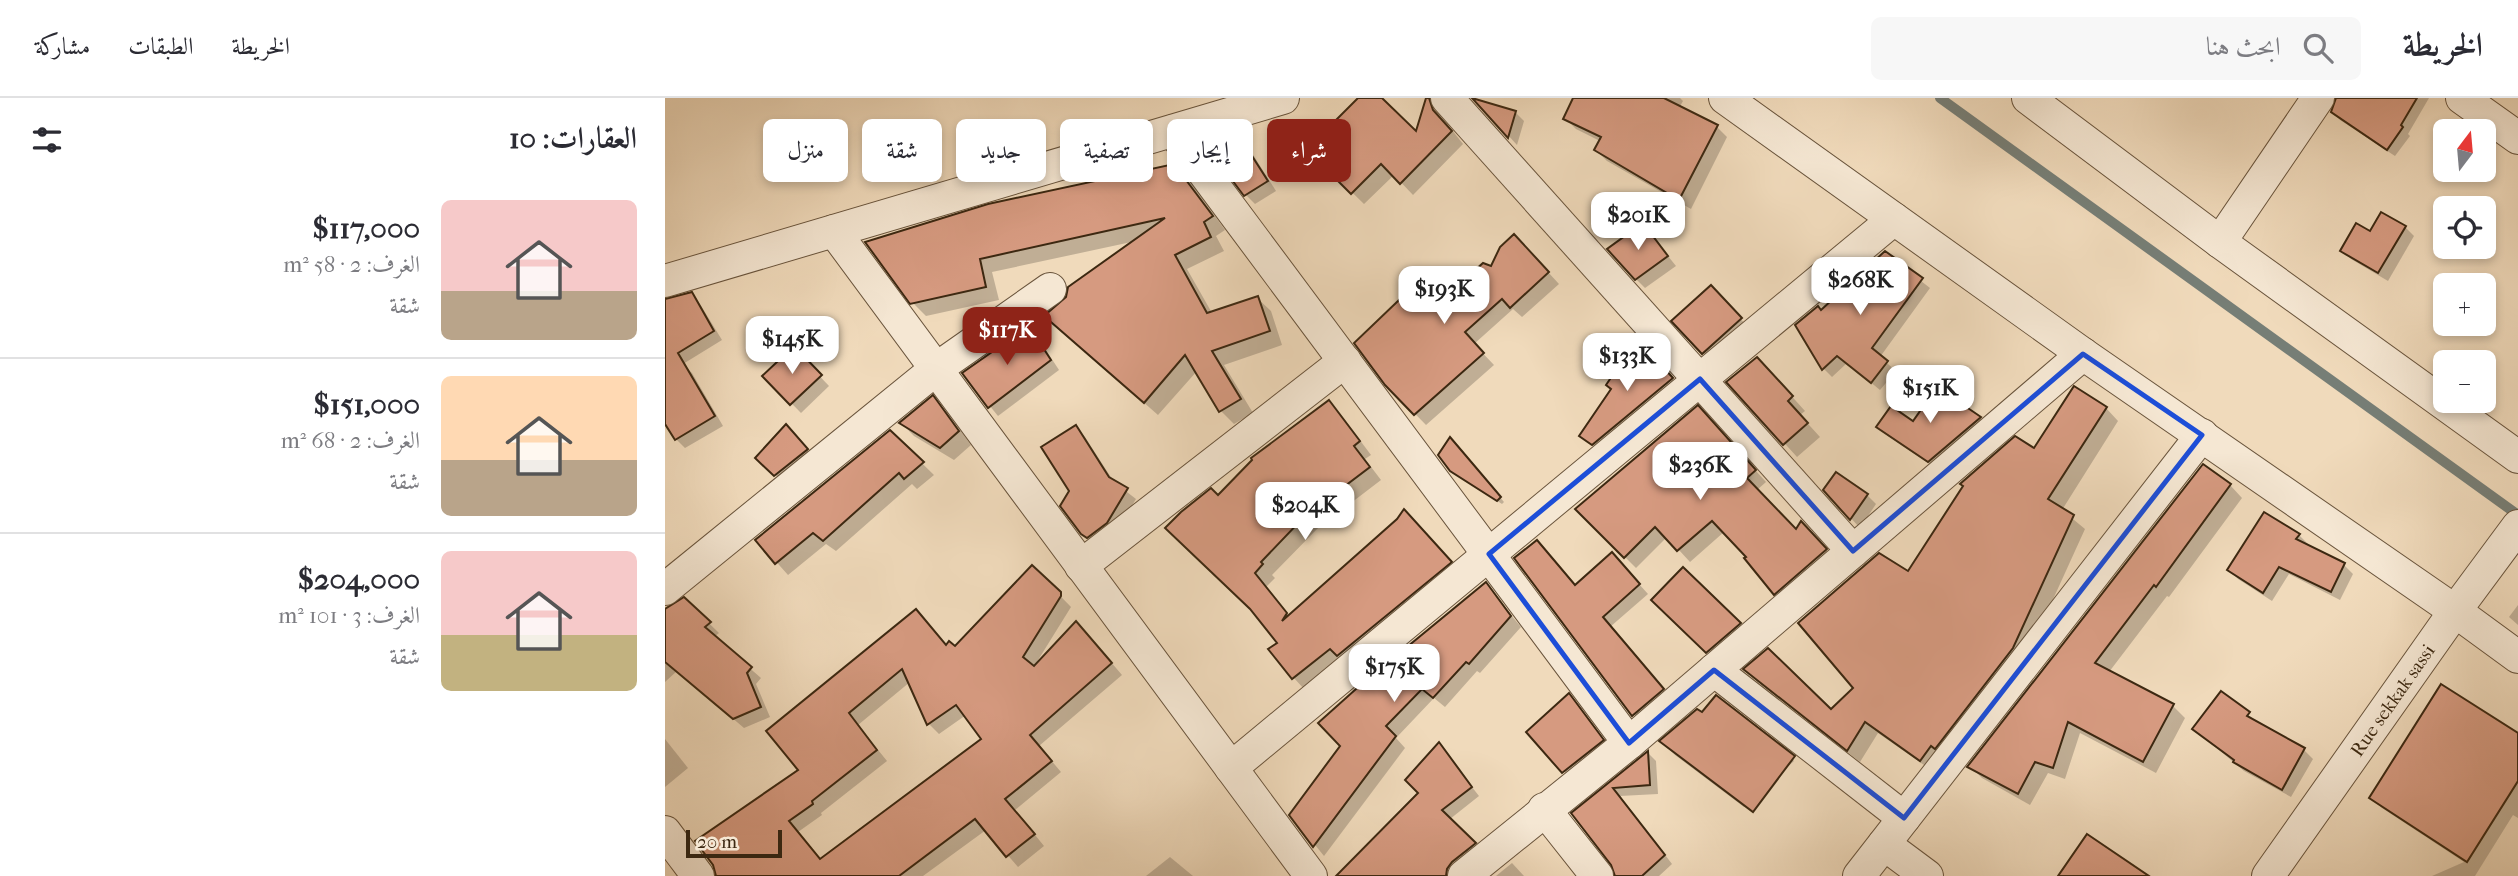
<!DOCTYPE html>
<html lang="ar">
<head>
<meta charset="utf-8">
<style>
	body { margin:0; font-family:"IM FELL French Canon",Amiri,serif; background:#f7f7f7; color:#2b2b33; direction:rtl; height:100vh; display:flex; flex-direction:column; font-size:26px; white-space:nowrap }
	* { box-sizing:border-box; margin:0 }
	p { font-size:23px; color:#7c7c81 }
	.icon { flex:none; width:38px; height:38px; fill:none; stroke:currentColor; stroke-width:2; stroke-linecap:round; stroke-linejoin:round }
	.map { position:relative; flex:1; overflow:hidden; direction:ltr }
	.drawer { display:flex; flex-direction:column; background:#fff; width:665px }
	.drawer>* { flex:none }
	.guide { position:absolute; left:21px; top:21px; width:665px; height:63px; direction:rtl; display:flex; gap:14px }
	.needle { width:46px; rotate:16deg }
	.controls { position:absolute; left:1768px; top:21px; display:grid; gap:14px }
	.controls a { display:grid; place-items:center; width:63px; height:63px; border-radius:10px; background:#fff; box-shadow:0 4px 10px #0003; font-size:35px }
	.scale { position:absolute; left:21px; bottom:18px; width:96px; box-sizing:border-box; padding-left:7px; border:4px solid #3c2811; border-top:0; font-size:19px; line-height:24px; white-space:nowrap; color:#3c2811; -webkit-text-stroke:5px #f5e7d3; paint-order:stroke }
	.price { position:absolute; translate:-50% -60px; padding:0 16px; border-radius:14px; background:#fff; color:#222; font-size:23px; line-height:46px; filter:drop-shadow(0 2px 4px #0008) }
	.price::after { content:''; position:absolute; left:50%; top:42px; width:21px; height:16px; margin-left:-10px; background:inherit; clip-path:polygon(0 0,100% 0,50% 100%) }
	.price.on { background:#8f2418; color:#fff }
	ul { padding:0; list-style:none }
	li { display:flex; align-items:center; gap:21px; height:175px; padding:0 28px }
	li+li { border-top:2px solid #e1e1e2 }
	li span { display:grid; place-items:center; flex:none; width:196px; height:140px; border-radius:10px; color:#555 }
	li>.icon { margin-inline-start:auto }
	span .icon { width:84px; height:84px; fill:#fffc; stroke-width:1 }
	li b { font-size:30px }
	h2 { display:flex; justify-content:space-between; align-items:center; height:84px; padding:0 28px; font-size:30px }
	.tag { padding:0 24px; border-radius:10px; background:#fff; box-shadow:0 4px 10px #0003; font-size:24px; line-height:63px }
	.tag.on { background:#8f2418; color:#fff }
	header { display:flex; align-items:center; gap:42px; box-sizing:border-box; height:98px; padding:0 35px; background:#fff; border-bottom:2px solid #e1e1e2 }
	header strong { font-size:33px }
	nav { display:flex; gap:38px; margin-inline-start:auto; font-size:24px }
	.search { width:490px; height:63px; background:#f7f7f7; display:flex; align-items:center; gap:18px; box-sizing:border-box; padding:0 24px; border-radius:10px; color:#7c7c81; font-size:26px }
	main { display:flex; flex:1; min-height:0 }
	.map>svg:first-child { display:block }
	.shadow { fill:#0003; fill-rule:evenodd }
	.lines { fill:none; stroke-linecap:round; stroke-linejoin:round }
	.stream { stroke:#767e76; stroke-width:10 }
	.building { fill:#d69a80; stroke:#3c2811; stroke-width:2; fill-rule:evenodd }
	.minor-casing { stroke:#69543c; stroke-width:34 }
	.minor { stroke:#f5e7d3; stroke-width:32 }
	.marked { fill:none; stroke:#1d4ed8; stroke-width:5; stroke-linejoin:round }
	.labels { text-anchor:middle; stroke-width:5; stroke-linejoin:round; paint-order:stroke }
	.street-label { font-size:19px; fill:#3c2811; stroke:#f5e7d3 }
</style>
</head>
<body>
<header>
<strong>الخريطة</strong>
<div class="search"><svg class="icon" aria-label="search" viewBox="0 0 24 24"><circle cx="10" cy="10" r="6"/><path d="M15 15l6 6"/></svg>ابحث هنا</div>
<nav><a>الخريطة</a><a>الطبقات</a><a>مشاركة</a></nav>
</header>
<main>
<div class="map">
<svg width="1853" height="778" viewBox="0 0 1853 778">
	<rect width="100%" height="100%" fill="#f0dabb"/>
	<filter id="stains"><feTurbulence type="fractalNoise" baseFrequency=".00286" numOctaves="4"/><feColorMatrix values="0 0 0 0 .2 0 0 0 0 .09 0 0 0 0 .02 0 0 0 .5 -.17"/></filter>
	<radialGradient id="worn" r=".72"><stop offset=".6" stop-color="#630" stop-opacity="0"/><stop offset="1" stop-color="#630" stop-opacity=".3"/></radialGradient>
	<!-- shadow -->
	<g class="shadow">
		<polygon points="696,0 714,0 752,37 763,0 778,0 776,18 798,46 748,97 729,77 699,106 653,61 684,30"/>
		<polygon points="910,0 1015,0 1018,3 1014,10 1052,29 1062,39 1026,111 942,63 931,52 935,43 911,31 900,20"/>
		<polygon points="1677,0 1764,0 1743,36 1745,38 1730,58 1675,22 1668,14"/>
		<polygon points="812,3 850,14 859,23 852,47"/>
		<polygon points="571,35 580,44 611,93 590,106 581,97"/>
		<polygon points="509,67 523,81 560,132 551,138 559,153 522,171 547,215 592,200 606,213 617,247 559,267 588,315 569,326 556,313 532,273 493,317 395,231 471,143 327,174 334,202 261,218 247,204 203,144"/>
		<polygon points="978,127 1011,168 980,190 971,181"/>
		<polygon points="1740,129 1749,138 1723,183 1686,161 1677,152 1705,136"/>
		<polygon points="860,149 894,186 857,219 848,211 809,246 829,267 761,327 721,286 777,204"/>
		<polygon points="1220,155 1265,190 1215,259 1231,273 1215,292 1182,265 1167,279 1159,271 1132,228 1157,214"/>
		<polygon points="26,196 35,206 57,242 18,266 27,275 58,328 20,350 11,341 0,323 0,202"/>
		<polygon points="1055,199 1084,230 1047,264 1009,223"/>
		<polygon points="364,231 373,240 394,272 333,318 299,276"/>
		<polygon points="129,251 164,288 136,315 100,278"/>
		<polygon points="988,259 1016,290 937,355 917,338 948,292 961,266"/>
		<polygon points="1105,274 1140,313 1135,317 1155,339 1132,359 1064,284"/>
		<polygon points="1272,291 1315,320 1324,329 1274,372 1223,338 1214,329 1248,326"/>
		<polygon points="268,300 281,313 306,347 289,362 249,338 236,325"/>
		<polygon points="663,304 676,317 706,357 700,361 716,382 652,431 607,477 610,480 601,489 625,519 751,425 798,477 640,592 628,579 553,400"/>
		<polygon points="1441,310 1453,323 1397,412 1420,431 1360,563 1269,674 1213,635 1195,664 1093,584 1081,572 1166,613 1190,590 1244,476"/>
		<polygon points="1044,321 1101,384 1092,392 1131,433 1148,437 1172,464 1122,507 1083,459 1059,434 1025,464 1002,439 971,470 912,411"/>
		<polygon points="121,328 146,356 115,381 92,360"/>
		<polygon points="411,329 420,339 449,384 471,401 451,434 427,445 417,435 406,393"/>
		<polygon points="225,334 269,377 252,391 247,386 171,453 161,446 123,477 92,442"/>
		<polygon points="789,345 839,404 837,406 786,372"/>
		<polygon points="1565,387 1577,400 1504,499 1502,498 1444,574 1508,608 1520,620 1491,675 1415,635 1400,681 1383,675 1365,707 1317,680 1305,668"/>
		<polygon points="1160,392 1202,397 1211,406 1195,430"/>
		<polygon points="1634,437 1643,446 1642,448 1679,467 1688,476 1675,502 1624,476 1607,503 1573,481 1564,472"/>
		<polygon points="852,461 911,489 956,466 983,496 945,529 1006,601 977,626"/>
		<path d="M367 469 406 509 370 567 422 536 457 577 374 648 396 674 350 712 379 748 353 769 321 732 258 778H53L135 673 103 634 282 548 290 551ZM245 584 264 626 274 636 301 617 318 641 156 762 133 734 157 717 156 715 222 663 193 627Z"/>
		<polygon points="1018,472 1084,535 1052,562 989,502"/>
		<polygon points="821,487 856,529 815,575 812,573 780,609 769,600 731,640 740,650 659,758 626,717 677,648"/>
		<polygon points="19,501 54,535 49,539 96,580 91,586 105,619 79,630 12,573 0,584 0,513"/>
		<polygon points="1853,507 1853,527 1844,519"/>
		<polygon points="1556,595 1593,625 1639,652 1648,661 1626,699 1579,673 1529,631"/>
		<polygon points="904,598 946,652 908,683 863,634"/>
		<polygon points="1853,636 1853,720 1848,717 1810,778 1767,778 1799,764 1717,710 1707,700"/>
		<polygon points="0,641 23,670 0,689"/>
		<polygon points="997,644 1116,650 1129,663 1079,709 1010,657"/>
		<polygon points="774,647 814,698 785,721 818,754 792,778 722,778"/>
		<polygon points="983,655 991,663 993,696 955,698 1007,766 994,778 953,778 948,766 908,716"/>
		<polygon points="505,759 528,778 481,778"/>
		<polygon points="847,765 859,778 831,778"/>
	</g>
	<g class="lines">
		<!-- stream -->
		<polyline class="stream" points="1275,0 1853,417"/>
	</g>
	<!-- building -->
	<g class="building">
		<polygon points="693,0 717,0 751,33 761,0 764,0 768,12 787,33 735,86 716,66 686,96 651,61 681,30 672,21"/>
		<polygon points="807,0 851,13 843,40"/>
		<polygon points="908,0 999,0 1053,27 1014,102 929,52 936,39 898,21"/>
		<polygon points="1671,0 1752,0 1736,27 1738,29 1722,52 1666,14"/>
		<polygon points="571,33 603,83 579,98 541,47 556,37"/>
		<polygon points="509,66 548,118 539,124 546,139 510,157 542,215 593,198 605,233 547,253 576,301 554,314 520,257 479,305 379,218 401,199 403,189 500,120 315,161 321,189 245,206 200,144 323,106"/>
		<polygon points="1716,114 1741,128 1713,175 1675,153 1691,125 1705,133"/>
		<polygon points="978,125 1003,158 970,182 942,151"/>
		<polygon points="849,136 884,174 845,210 837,201 800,234 819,255 749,317 720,287 689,245 756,181 777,202 818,165 826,168 835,149"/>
		<polygon points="1220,153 1258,180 1207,250 1223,263 1206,285 1172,258 1157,272 1130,227 1153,208 1156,212"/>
		<polygon points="1046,187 1077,220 1037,256 1006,223"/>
		<polygon points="27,194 49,233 13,255 50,318 10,342 0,326 0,201"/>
		<polygon points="364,228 386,262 323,310 297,275"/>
		<polygon points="129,248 157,277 125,307 97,278"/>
		<polygon points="979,248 1008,280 927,347 914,338 946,291 941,287 958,262 961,264"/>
		<polygon points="1092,259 1128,298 1123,303 1143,325 1118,347 1061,284"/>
		<polygon points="1409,288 1442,309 1383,401 1409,417 1348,550 1270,651 1266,648 1255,663 1200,624 1182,653 1078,571 1103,550 1166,611 1188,590 1133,525 1214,455 1243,473 1298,388 1295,386 1350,338 1369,350"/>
		<polygon points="1272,289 1316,319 1263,364 1211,329 1226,308 1248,323"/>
		<polygon points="268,297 294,333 275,350 234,325"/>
		<polygon points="664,302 695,343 689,348 705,369 639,419 596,464 598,466 590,475 622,515 617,523 732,421 739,411 787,464 672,558 665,551 627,581 603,551 612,545 585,511 500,430 516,414 546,390 553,397 587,362 586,360"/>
		<polygon points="1033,307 1091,372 1082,380 1131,431 1136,423 1162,451 1109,497 1079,460 1081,459 1047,423 1012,453 990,429 959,460 910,411"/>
		<polygon points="121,326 143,351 109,378 90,360"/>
		<polygon points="411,327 444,379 463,390 442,425 422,440 416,436 395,408 404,393 376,349"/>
		<polygon points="225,332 259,364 239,381 234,375 158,443 148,435 110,466 90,442"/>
		<polygon points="785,339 836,399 832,403 785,373 773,357"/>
		<polygon points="1538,366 1566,386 1491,489 1489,487 1430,565 1509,606 1478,664 1403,624 1388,670 1370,664 1353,696 1302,669"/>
		<polygon points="1171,374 1203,396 1185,422 1158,392"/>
		<polygon points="1599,414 1635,436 1631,441 1680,465 1666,494 1614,469 1598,495 1562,472"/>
		<polygon points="872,442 910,487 947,454 975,486 938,519 999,591 967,618 849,460"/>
		<path d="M367 467 396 494V498L358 559 369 568 411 523 447 565 365 637 387 663 340 701 370 736 341 759 310 721 234 778H51L48 767 30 743 133 672 101 633 251 511 281 547 284 543 290 548ZM237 571 262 627 291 607 316 641 155 761 124 723 148 706 147 703 212 652 184 615Z"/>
		<polygon points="1018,469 1076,525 1041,555 986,502"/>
		<polygon points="821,484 846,518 804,566 801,564 768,600 757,591 721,628 731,638 648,749 624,717 675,648 653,625 691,591"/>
		<polygon points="19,499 46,524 40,529 87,569 82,575 96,609 68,621 0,564 0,511"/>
		<polygon points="1776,586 1853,635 1853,683 1802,764 1704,700"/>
		<polygon points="1556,593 1585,614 1582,618 1640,650 1617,692 1568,664 1569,662 1527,631"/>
		<polygon points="904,595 939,642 897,675 861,634"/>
		<polygon points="1051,597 1130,658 1088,714 994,643 1032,611 1037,614"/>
		<polygon points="774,644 807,689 777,712 811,745 787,764 782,771 781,778 671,778 753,695 740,682"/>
		<polygon points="983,653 985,687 948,690 1000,757 977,778 950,778 946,767 906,715"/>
		<polygon points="1422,736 1484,778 1393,778"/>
	</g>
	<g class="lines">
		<!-- minor casing -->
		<g class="minor-casing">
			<g id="minor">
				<polyline points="782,0 1188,453"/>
				<polyline points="1060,0 1418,256 1790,513 1853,559"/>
				<polyline points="1363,0 1555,144 1853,359"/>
				<polyline points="1797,0 1853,40"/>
				<polyline points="508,33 964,645"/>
				<polyline points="169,133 646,778"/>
				<polyline points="1555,144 1653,0"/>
				<polyline points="0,183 618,0"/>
				<polyline points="416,468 680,263"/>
				<polyline points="0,491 271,271 385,191"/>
				<polyline points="1049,572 1239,720"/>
				<polyline points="566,670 1229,121"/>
				<polyline points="879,711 932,778"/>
				<polyline points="0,734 33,778"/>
				<polyline points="1219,746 1262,778"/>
				<polyline points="799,778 964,645 1418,256"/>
				<polyline points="1194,778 1537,337"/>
				<polyline points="1603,778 1790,513 1853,428"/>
			</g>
		</g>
		<!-- minor -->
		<use href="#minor" class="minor"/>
	</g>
	<!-- marked area -->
	<path class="marked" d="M1418 256 1537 337 1239 720 1049 572 964 645 824 456 1035 281 1188 453Z"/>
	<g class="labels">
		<!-- street labels -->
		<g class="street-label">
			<text transform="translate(1727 602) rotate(-55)" y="7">Rue sekkak sassi</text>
		</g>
	</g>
	<rect width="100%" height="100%" filter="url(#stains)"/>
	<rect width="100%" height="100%" fill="url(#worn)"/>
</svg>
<div class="controls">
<a><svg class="needle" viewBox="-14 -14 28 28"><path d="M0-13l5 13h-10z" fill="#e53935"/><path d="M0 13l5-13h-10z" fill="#7c7c81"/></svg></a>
<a><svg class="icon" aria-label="locate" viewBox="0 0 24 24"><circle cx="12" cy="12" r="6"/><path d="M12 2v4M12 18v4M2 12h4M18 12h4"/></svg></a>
<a>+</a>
<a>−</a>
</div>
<div class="scale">20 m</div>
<b class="price" style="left:973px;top:154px">$201K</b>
<b class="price" style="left:1195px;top:219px">$268K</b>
<b class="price" style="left:779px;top:228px">$193K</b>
<b class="price on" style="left:342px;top:269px">$117K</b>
<b class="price" style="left:127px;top:278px">$145K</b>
<b class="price" style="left:962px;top:295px">$133K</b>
<b class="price" style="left:1265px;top:327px">$151K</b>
<b class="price" style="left:1035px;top:404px">$236K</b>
<b class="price" style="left:640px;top:444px">$204K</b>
<b class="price" style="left:729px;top:606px">$175K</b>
<div class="guide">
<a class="tag on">شراء</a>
<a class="tag">إيجار</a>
<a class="tag">تصفية</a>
<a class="tag">جديد</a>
<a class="tag">شقة</a>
<a class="tag">منزل</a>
</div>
</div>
<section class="drawer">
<h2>العقارات: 10<svg class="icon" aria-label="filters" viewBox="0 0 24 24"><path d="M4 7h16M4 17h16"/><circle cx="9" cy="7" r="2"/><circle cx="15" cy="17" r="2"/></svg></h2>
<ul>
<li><span style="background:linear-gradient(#f6c9c9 65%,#b9a48a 0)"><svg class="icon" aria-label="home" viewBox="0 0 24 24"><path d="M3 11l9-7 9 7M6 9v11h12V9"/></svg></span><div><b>$117,000</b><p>الغرف: 2 · 58 m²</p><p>شقة</p></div></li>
<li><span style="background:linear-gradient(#ffd9b3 60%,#b9a48a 0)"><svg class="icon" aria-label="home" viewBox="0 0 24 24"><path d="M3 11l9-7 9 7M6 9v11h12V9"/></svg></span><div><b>$151,000</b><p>الغرف: 2 · 68 m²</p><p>شقة</p></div></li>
<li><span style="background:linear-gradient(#f6c9c9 60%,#c2b280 0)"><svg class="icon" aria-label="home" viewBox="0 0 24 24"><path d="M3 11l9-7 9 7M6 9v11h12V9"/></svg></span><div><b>$204,000</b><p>الغرف: 3 · 101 m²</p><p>شقة</p></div></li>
</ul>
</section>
</main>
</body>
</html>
